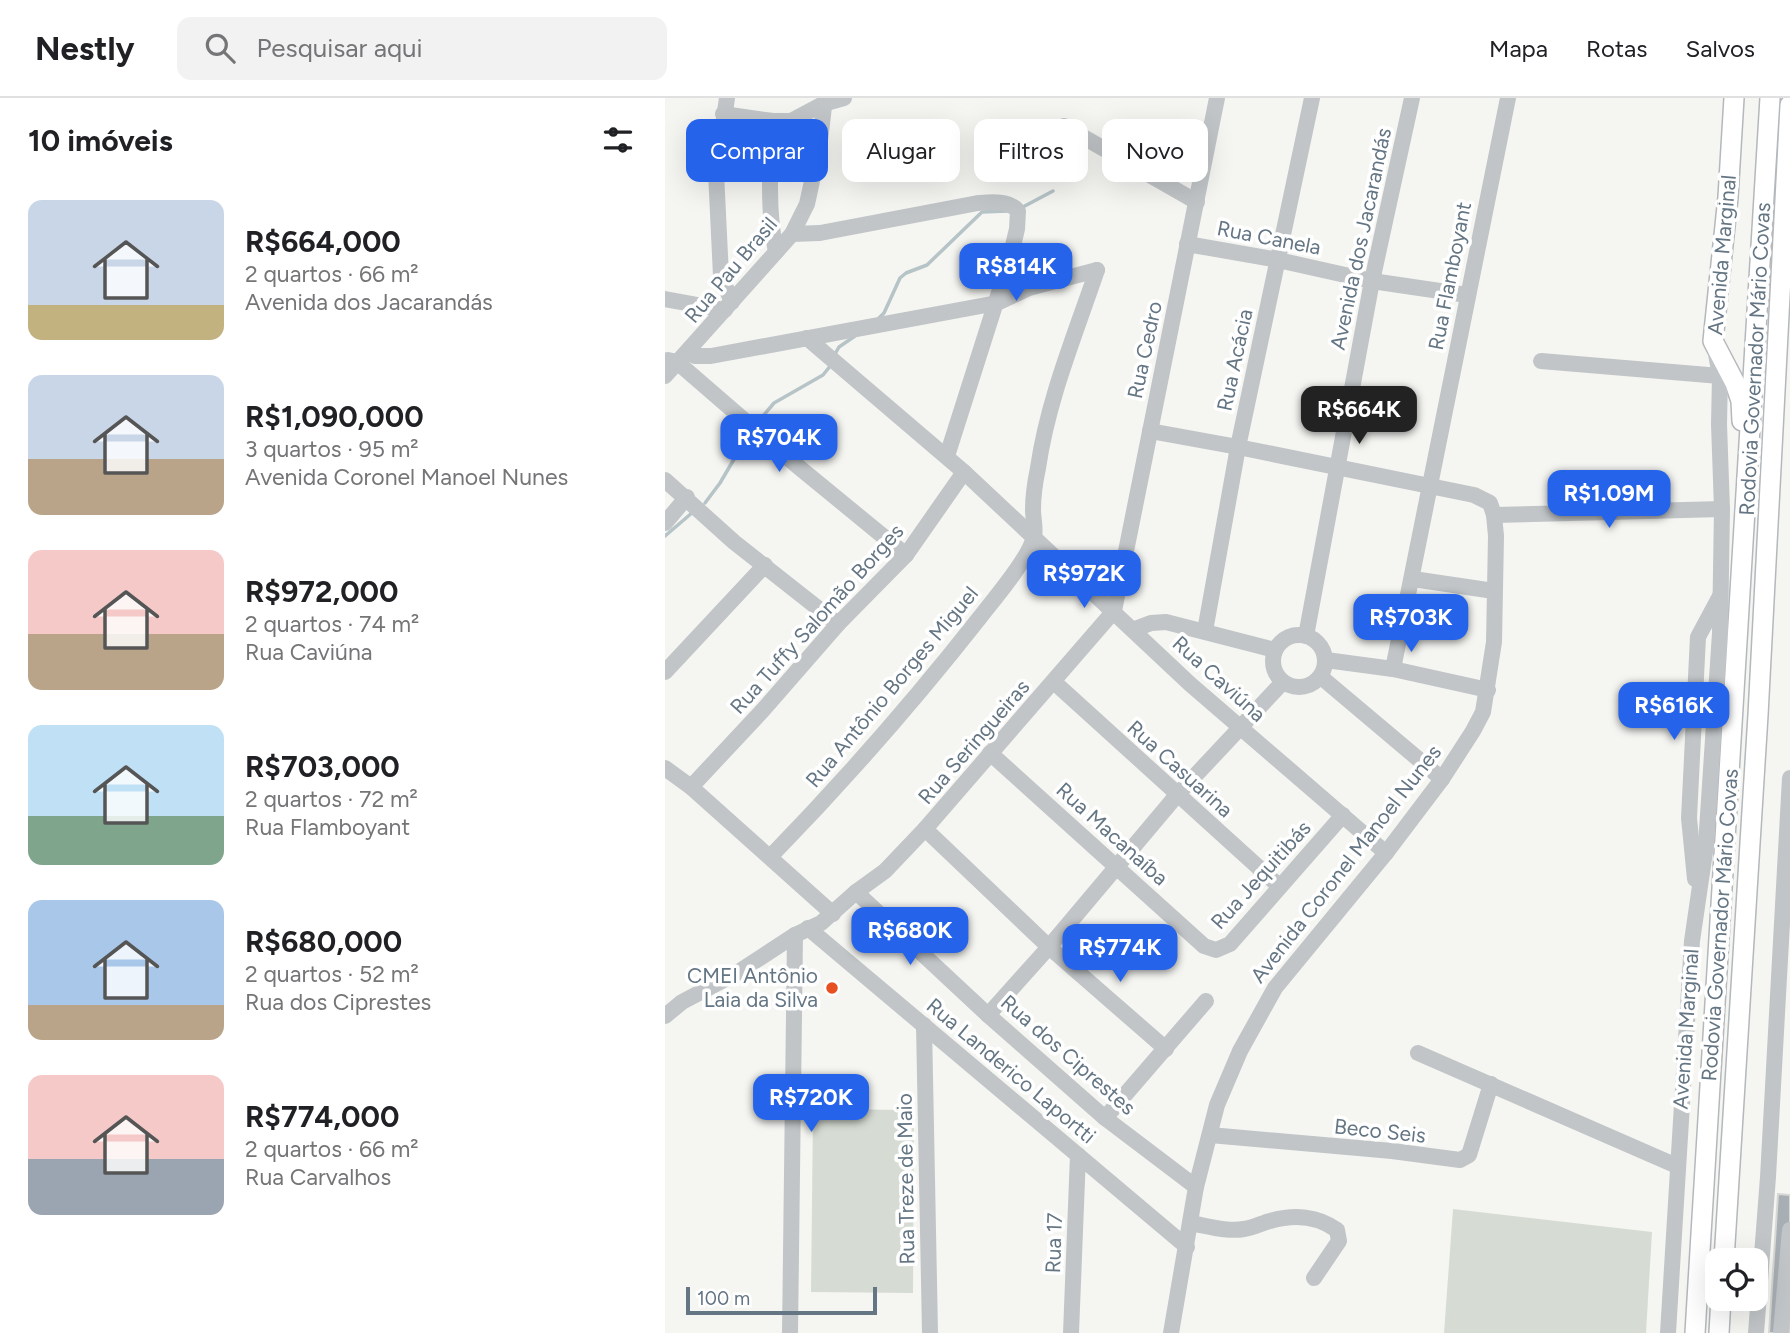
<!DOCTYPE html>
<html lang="pt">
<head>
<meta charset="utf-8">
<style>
	body { margin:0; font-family:Figtree,sans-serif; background:#f2f2f2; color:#202124; height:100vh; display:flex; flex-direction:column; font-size:26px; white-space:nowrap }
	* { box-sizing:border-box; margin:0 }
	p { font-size:23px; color:#757577 }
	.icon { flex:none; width:38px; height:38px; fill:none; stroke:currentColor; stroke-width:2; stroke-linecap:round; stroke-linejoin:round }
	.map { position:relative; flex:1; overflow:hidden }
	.drawer { display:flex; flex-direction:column; background:#fff; width:665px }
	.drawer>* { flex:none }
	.banner { position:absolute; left:21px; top:21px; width:665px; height:63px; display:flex; gap:14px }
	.fabs { position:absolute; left:1040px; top:1150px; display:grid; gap:14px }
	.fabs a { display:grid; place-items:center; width:63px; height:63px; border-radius:14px; background:#fff; box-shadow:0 7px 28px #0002; font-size:35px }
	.scale { position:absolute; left:21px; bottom:18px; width:191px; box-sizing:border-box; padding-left:7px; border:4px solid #647583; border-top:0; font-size:19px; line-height:24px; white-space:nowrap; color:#647583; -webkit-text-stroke:5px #fff; paint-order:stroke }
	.price { position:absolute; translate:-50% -60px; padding:0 16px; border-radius:14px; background:#2563eb; color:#fff; font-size:23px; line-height:46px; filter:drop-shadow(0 2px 4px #0008) }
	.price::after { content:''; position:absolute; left:50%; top:42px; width:21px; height:16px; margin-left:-10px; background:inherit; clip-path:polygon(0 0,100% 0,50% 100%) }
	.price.selected { background:#222; color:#fff }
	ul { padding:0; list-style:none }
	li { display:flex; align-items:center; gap:21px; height:175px; padding:0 28px }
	li span { display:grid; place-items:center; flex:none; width:196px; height:140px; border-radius:14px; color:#555 }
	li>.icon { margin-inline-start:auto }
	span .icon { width:84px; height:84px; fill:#fffc; stroke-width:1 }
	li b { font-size:30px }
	h2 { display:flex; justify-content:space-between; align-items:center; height:84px; padding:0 28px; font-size:30px }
	.pill { padding:0 24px; border-radius:14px; background:#fff; box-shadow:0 7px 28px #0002; font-size:24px; line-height:63px }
	.pill.selected { background:#2563eb; color:#fff }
	header { display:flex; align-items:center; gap:42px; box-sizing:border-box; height:98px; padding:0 35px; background:#fff; border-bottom:2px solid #e0e0e0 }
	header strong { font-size:33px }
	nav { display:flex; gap:38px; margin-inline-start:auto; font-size:24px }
	.search { width:490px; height:63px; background:#f2f2f2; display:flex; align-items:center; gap:18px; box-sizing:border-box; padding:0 24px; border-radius:14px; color:#757577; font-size:26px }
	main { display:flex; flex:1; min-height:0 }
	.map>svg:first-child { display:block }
	.green { fill:#d6dcd3 }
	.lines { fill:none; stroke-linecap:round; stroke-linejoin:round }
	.stream { stroke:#b6c3c7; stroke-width:3.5 }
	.building { fill:#a7afb4; stroke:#d7d7d4; stroke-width:2 }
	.major-casing { stroke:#b4b8bc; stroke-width:22 }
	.minor { stroke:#c1c5c8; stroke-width:16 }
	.major { stroke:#fff; stroke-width:19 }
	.poi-dot { fill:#e75020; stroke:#fff; stroke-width:2.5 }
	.labels { text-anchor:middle; stroke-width:7; stroke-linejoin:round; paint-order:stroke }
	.street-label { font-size:21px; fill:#647583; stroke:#fff }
	.poi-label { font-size:21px; fill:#647583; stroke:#fff; text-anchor:end }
</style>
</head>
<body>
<header>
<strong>Nestly</strong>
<div class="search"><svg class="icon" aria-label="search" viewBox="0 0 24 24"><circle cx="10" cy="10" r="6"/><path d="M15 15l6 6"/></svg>Pesquisar aqui</div>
<nav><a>Mapa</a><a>Rotas</a><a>Salvos</a></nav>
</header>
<main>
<section class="drawer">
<h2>10 imóveis<svg class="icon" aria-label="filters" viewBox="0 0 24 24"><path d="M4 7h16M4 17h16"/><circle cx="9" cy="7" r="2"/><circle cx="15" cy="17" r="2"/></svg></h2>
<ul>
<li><span style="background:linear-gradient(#c9d6e8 75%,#c2b280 0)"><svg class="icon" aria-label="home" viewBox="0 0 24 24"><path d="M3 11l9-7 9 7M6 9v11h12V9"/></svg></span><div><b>R$664,000</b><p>2 quartos · 66 m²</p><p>Avenida dos Jacarandás</p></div></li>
<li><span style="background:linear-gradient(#c9d6e8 60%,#b9a48a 0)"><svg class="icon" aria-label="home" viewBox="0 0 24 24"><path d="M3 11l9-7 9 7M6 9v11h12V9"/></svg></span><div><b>R$1,090,000</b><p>3 quartos · 95 m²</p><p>Avenida Coronel Manoel Nunes</p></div></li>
<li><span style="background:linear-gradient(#f6c9c9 60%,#b9a48a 0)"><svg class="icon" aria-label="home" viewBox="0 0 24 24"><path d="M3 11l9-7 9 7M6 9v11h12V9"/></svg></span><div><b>R$972,000</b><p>2 quartos · 74 m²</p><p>Rua Caviúna</p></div></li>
<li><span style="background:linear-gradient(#bfe0f5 65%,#7fa58c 0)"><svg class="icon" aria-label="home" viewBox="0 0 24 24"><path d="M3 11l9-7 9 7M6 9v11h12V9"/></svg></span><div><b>R$703,000</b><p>2 quartos · 72 m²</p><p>Rua Flamboyant</p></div></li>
<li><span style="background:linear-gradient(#a9c7e8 75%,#b9a48a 0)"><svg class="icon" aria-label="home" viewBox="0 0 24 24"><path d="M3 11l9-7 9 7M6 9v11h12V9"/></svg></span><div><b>R$680,000</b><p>2 quartos · 52 m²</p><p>Rua dos Ciprestes</p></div></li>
<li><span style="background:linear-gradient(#f6c9c9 60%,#9aa5b1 0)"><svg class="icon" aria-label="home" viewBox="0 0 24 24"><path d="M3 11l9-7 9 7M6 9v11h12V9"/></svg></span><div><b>R$774,000</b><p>2 quartos · 66 m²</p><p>Rua Carvalhos</p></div></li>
</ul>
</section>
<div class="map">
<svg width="1125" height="1235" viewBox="0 0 1125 1235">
	<rect width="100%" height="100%" fill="#f5f6f2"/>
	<!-- green -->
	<g class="green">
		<polygon points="148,1011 249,1012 248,1195 146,1194"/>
		<polygon points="788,1111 987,1134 981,1235 779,1235"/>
	</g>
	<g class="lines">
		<!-- stream -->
		<g class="stream">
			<polyline points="356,110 388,93"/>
			<polyline points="214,220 219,215 235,180 241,175 262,167 317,114 342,113"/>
			<polyline points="170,256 174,249 190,238"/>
			<polyline points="92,325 109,305 158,277 166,267"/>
			<polyline points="40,405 55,385 85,334"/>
			<polyline points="0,438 28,414"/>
		</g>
	</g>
	<!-- building -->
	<polygon class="building" points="1113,1096 1125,1097 1125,1235 1104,1235"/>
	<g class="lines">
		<!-- major casing -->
		<g class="major-casing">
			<g id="major">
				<polyline points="1069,0 1063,99 1048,243 1070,285 1076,303 1077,323"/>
				<polyline points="1059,1162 1093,617 1125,7"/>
				<polyline points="1030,1235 1105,0"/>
				<polyline points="1054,1235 1056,1200"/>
			</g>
		</g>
		<!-- minor -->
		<g class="minor">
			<polyline points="62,0 51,74 56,178 67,204"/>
			<polyline points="58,16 108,23 126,23 158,6 179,0"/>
			<path d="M108 23C105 67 102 112 111 154"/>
			<polyline points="399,28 532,104"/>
			<path d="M127 136 155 135 313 105C326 104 344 102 353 113L352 131 345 160 282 358"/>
			<polyline points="522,146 613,162 707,183 802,197"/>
			<polyline points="0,201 60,212"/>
			<polyline points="142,240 299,374 525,586 721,755"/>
			<polyline points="23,254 30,258 46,258 332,205 364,190 432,172"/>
			<polyline points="3,262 12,264 130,366 241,457"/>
			<polyline points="876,263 1055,278"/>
			<polyline points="0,278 111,154 127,136 142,106 154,51 160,0"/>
			<polyline points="485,333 573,349 809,397 825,405 829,417 831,438 829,544 818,614 808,633 777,681 721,755 610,890 575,953 552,1007 531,1089 506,1235"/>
			<polyline points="0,382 69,444 173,526"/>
			<polyline points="829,417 1057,411"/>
			<polyline points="0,425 22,399"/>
			<polyline points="748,481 829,493"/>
			<polyline points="470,531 486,525 501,524 610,552"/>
			<polyline points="540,533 573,349 647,0"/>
			<circle cx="634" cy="563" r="26"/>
			<polyline points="641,538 707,183 747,0"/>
			<polyline points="661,562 728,571 823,592"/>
			<polyline points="728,571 843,0"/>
			<polyline points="0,574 100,467"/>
			<polyline points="656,579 777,681"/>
			<polyline points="389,584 614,788"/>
			<polyline points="325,655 539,848 551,852 565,846 678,717"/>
			<polyline points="0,670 26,689 168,816"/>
			<polyline points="26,689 98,612 173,526 241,457 299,374"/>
			<polyline points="260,731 384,849 501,951"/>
			<path d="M106 758C180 682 250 602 316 518 330 500 364 460 369 439 371 431 368 420 368 412 368 399 370 384 373 370 383 301 410 237 432 172"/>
			<polyline points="1030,781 1024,720 1033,539 1055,498"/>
			<polyline points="191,794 323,917 440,1020 531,1089"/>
			<polyline points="143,830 522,1149"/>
			<polyline points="323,917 384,849 512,697 618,584"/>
			<polyline points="0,918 17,904 72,875 130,837 156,825 191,794 220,773 260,731 449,513 552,0"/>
			<polyline points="259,927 265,1235"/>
			<polyline points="753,955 1012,1068"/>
			<polyline points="440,1020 541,903"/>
			<polyline points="545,1037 727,1053 795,1062 804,1057 826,986"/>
			<path d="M525 1125C543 1128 562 1134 579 1131 588 1130 597 1125 605 1123 629 1116 653 1118 672 1132L674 1143 649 1180"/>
			<polyline points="125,1235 130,837"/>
			<polyline points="406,1235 413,1057"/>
			<polyline points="1003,1235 1027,843 1041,747 1055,535 1057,411 1054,326 1055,278 1051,256"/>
			<polyline points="1091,1235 1103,1079 1125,680"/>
			<polyline points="1116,1235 1125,1132"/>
		</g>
		<!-- major -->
		<use href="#major" class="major"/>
	</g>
	<!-- markers -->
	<circle class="poi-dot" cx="167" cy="890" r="7"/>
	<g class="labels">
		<!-- street labels -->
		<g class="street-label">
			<text transform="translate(604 140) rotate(11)" y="7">Rua Canela</text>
			<text transform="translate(696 141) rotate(-78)" y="7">Avenida dos Jacarandás</text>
			<text transform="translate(1057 157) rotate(-85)" y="7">Avenida Marginal</text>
			<text transform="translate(66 172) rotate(-50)" y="7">Rua Pau Brasil</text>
			<text transform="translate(785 178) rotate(-79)" y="7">Rua Flamboyant</text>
			<text transform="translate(480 252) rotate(-78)" y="7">Rua Cedro</text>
			<text transform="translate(1090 261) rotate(-87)" y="7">Rodovia Governador Mário Covas</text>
			<text transform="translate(570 262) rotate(-78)" y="7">Rua Acácia</text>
			<text transform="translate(152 521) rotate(-48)" y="7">Rua Tuffy Salomão Borges</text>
			<text transform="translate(554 581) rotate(42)" y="7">Rua Caviúna</text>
			<text transform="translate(227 589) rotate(-50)" y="7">Rua Antônio Borges Miguel</text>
			<text transform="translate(309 644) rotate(-49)" y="7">Rua Seringueiras</text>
			<text transform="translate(515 671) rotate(42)" y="7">Rua Casuarina</text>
			<text transform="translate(447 736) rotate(42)" y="7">Rua Macanaíba</text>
			<text transform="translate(681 766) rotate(-52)" y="7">Avenida Coronel Manoel Nunes</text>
			<text transform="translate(596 777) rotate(-48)" y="7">Rua Jequitibás</text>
			<text transform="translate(1055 827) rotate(-86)" y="7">Rodovia Governador Mário Covas</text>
			<text transform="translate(1021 931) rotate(-86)" y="7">Avenida Marginal</text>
			<text transform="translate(403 957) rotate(41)" y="7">Rua dos Ciprestes</text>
			<text transform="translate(346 973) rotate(40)" y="7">Rua Landerico Laportti</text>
			<text transform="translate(715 1033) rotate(6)" y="7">Beco Seis</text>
			<text transform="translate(241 1081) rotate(-91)" y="7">Rua Treze de Maio</text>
			<text transform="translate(389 1145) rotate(-88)" y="7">Rua 17</text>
		</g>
		<!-- poi labels -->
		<g class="poi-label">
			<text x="153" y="885">CMEI Antônio<tspan x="153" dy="24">Laia da Silva</tspan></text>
		</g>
	</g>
</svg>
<div class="fabs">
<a><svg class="icon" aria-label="locate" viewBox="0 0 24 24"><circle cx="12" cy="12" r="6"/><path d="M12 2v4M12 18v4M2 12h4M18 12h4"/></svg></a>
</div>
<div class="scale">100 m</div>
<b class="price" style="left:351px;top:205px">R$814K</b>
<b class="price selected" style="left:694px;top:348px">R$664K</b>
<b class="price" style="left:114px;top:376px">R$704K</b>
<b class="price" style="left:944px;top:432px">R$1.09M</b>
<b class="price" style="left:419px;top:512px">R$972K</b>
<b class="price" style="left:746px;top:556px">R$703K</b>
<b class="price" style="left:1009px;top:644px">R$616K</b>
<b class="price" style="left:245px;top:869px">R$680K</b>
<b class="price" style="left:455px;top:886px">R$774K</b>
<b class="price" style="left:146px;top:1036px">R$720K</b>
<div class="banner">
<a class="pill selected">Comprar</a>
<a class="pill">Alugar</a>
<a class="pill">Filtros</a>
<a class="pill">Novo</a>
</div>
</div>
</main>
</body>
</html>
